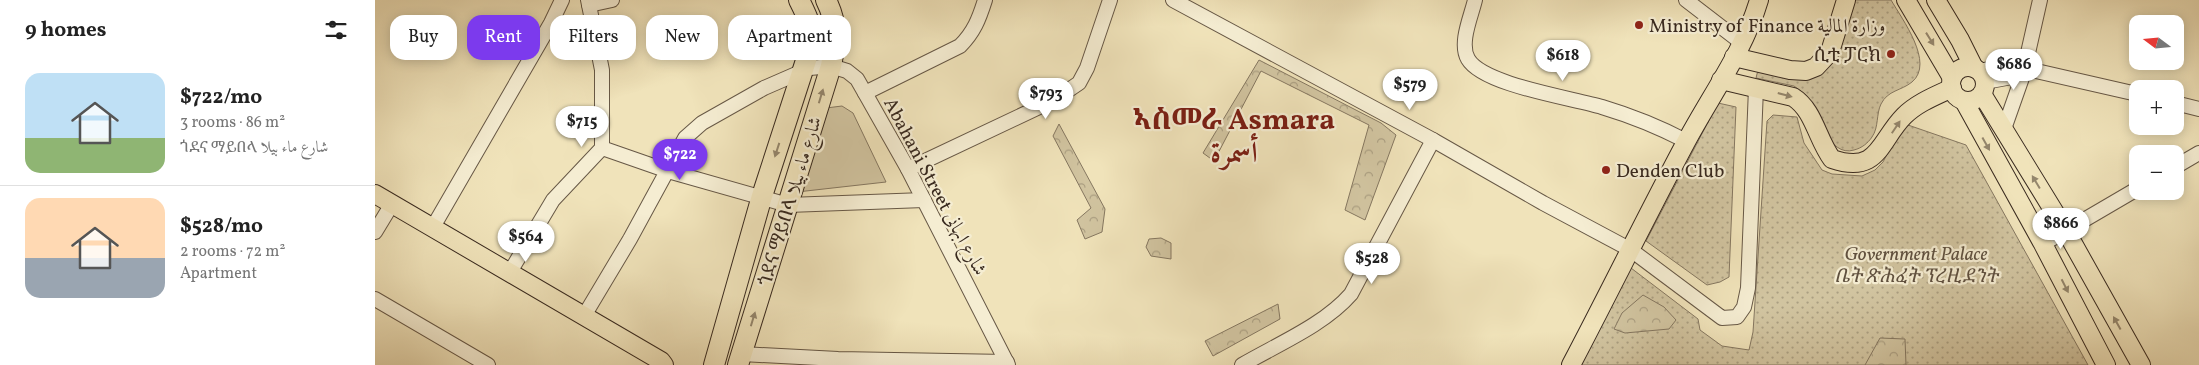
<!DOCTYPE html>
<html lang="en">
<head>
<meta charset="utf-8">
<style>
	body { margin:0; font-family:Vollkorn,Amiri,"Noto Serif Ethiopic",serif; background:#f6f6f6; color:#222; height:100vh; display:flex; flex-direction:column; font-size:19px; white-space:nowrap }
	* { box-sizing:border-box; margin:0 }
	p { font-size:16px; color:#767676 }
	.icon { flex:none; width:28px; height:28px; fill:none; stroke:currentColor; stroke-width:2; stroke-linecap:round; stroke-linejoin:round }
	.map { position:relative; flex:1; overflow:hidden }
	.drawer { display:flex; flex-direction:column; background:#fff; width:375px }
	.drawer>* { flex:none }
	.banner { position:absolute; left:15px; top:15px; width:475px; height:45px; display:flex; gap:10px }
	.needle { width:32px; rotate:286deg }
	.buttons { position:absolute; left:1754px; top:15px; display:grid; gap:10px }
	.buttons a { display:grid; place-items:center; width:55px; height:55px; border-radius:10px; background:#fff; box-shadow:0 2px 12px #0003; font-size:25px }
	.price { position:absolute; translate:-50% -42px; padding:0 11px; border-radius:18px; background:#fff; color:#222; font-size:16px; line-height:32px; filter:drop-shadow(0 1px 2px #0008) }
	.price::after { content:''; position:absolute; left:50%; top:30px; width:15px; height:11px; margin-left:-8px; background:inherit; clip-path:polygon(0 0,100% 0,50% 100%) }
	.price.selected { background:#7c3aed; color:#fff }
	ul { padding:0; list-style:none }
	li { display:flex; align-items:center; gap:15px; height:125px; padding:0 25px }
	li+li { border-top:1px solid #e0e0e0 }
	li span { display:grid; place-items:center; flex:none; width:140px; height:100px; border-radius:15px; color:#555 }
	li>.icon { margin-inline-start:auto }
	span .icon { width:60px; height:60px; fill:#fffc; stroke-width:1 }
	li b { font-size:21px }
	h2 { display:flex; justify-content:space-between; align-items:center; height:60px; padding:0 25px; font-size:21px }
	.tag { padding:0 18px; border-radius:15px; background:#fff; box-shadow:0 2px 12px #0003; font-size:18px; line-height:45px }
	.tag.selected { background:#7c3aed; color:#fff }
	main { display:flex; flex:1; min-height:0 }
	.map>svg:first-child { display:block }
	.grass { fill:url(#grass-dots); stroke:#857760 }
	.forest { fill:url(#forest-crowns); stroke:#857760 }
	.park { fill:#d1c4a0; stroke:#857760 }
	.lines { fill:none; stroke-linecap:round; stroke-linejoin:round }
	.minor-casing { stroke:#675846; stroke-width:16 }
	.major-casing { stroke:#392a1f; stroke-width:20 }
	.highway-casing { stroke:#392a1f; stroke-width:22 }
	.minor { stroke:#f5edd2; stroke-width:14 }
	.major { stroke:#f0e3ba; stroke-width:18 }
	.highway { stroke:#f0e3ba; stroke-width:20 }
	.oneway { fill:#94866c }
	.poi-dot { fill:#8f2418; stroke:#f5edd2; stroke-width:2 }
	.labels { text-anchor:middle; stroke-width:4.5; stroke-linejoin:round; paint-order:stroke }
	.poi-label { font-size:19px; fill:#392a1f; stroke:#f5edd2; text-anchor:start }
	.street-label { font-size:19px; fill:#392a1f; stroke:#f5edd2 }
	.park-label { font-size:19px; font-style:italic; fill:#5f503f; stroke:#f5edd2 }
	.town-label { font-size:29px; font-weight:bold; fill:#7a1f14; stroke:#f5edd2 }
</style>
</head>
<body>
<main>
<section class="drawer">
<h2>9 homes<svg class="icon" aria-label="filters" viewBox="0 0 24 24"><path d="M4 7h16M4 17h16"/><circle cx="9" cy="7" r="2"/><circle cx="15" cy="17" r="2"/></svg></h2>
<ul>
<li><span style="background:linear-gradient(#bfe0f5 65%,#8fb573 0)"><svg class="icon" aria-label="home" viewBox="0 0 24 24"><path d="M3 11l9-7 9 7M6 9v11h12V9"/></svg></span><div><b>$722/mo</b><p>3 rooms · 86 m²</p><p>ጎደና ማይበላ شارع ماء بيلا</p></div></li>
<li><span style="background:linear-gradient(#ffd9b3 60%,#9aa5b1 0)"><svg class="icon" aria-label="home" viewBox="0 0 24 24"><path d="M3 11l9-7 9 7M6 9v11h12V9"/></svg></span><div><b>$528/mo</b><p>2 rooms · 72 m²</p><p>Apartment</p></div></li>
</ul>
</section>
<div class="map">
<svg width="1824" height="365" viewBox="0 0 1824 365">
	<defs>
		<pattern id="grass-dots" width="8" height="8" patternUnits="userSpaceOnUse" patternTransform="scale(1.25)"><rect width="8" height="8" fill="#d1c4a0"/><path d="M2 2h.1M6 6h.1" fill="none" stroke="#ab9f82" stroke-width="1.8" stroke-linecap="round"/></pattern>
		<pattern id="forest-crowns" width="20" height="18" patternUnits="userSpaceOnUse" patternTransform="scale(1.25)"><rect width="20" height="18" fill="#d1c4a0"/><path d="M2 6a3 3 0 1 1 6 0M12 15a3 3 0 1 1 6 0" fill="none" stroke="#ab9f82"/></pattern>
	</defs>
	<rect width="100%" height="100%" fill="#f0e3ba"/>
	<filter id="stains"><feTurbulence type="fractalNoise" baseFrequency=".004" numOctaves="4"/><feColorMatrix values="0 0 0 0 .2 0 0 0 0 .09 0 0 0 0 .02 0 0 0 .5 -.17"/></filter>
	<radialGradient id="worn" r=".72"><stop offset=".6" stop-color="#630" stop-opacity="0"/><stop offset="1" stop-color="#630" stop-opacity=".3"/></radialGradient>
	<!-- grass -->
	<g class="grass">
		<path d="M1479 0H1516C1527 19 1560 63 1537 82 1526 91 1513 90 1506 104 1501 114 1504 127 1497 137 1493 143 1487 148 1479 150 1454 158 1440 112 1431 95L1419 86 1381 78 1383 70 1423 77 1462 55 1470 35Z"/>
		<polygon points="1343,103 1361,107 1354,277 1345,282 1332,285 1271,241"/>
		<polygon points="1398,115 1422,117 1429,143 1447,170 1457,174 1487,176 1500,170 1508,162 1522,135 1533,125 1591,145 1713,365 1204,365 1256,268 1323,319 1325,330 1347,346 1374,350 1378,332 1392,121"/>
	</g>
	<!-- forest -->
	<g class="forest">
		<polygon points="884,60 1006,123 1021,135 990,220 970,210 994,125 886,71 839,161 828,153"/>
		<polygon points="684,124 730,209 727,232 710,239 702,220 716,208 678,136"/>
		<polygon points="786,238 796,243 796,259 776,256 771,247 774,239"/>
		<polygon points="1268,295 1289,307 1301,320 1294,329 1250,333 1239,329 1247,313"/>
		<polygon points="903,304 905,319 838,356 830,341"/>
		<polygon points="1505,338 1530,339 1531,365 1490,365"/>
	</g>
	<!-- park -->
	<polygon class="park" points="467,106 478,113 511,182 422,192 451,108"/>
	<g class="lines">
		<!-- minor casing -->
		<g class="minor-casing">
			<g id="minor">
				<polyline points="213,0 214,5 237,0"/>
				<polyline points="798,0 1058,140 1168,203 1256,250 1347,318 1362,317 1369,307 1373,288 1381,88"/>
				<path d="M1100 0C1096 17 1084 43 1093 59 1108 85 1197 98 1227 107 1257 116 1284 127 1311 141"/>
				<polyline points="1311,0 1367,43"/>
				<polyline points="1604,71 1649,63 1657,70 1762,94"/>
				<polyline points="1610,82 1648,75 1654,72"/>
				<path d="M490 93 585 46C599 32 604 19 610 0"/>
				<polyline points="1800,103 1824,109"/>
				<polyline points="1629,129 1648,75 1665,0"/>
				<polyline points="227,148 293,171 413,205 549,200"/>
				<polyline points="1800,167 1824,153"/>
				<polyline points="533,169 679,100 704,83 712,68 735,0"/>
				<polyline points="58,227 176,23 187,0"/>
				<polyline points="0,232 17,204"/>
				<polyline points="1668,244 1762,189"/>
				<polyline points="135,272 178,200 227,148 227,70 214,5"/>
				<polyline points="0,299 113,365"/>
				<polyline points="209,316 255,239 310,138 327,123 389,88 435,68 456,66 472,71 482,79 490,93 533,169 633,365"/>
				<polyline points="367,354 463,359 632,362"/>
				<path d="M867 365C903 344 949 325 976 294L1058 140"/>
			</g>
		</g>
		<!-- major casing -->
		<g class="major-casing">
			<g id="major">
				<polyline points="1531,0 1577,78"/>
				<polyline points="1561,0 1585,40 1599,68"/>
				<polyline points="1359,57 1415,70 1431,71 1441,67 1455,52 1471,0"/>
				<circle cx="1593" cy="84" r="17"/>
				<path d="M1346 80 1418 97C1439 110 1442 139 1457 159 1504 175 1504 141 1529 116 1542 103 1560 96 1577 88"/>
				<polyline points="1607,94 1691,231 1766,365"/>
				<polyline points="1589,101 1668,244 1731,365"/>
				<polyline points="0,194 286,361 289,365"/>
				<path d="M1196 365C1235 291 1272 215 1311 142 1336 95 1369 51 1384 0"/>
			</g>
		</g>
		<!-- highway casing -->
		<g class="highway-casing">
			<g id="highway">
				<path d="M339 365 387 196 436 45C439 29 431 14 424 0"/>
				<path d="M363 365 456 66C461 40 463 24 451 0"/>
			</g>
		</g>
		<!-- minor -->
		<use href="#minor" class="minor"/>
		<!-- major -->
		<use href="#major" class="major"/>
		<!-- highway -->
		<use href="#highway" class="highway"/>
	</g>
	<!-- one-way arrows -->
	<defs><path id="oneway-solid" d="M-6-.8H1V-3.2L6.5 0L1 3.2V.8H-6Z" transform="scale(1.25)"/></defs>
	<g class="oneway">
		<use href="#oneway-solid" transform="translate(1555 39) rotate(58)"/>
		<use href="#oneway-solid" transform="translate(1410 95) rotate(15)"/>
		<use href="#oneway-solid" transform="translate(446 96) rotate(-73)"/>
		<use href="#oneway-solid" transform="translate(1521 127) rotate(-56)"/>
		<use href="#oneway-solid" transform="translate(1611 144) rotate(61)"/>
		<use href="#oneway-solid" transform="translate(402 150) rotate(108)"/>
		<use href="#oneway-solid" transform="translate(1661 182) rotate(-121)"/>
		<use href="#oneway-solid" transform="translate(1690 286) rotate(63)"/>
		<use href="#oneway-solid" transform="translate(378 319) rotate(-73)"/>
		<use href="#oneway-solid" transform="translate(1742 323) rotate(-119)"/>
	</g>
	<!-- markers -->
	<g class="poi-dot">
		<circle cx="1264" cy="25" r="5"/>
		<circle cx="1516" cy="54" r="5"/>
		<circle cx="1231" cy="170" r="5"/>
	</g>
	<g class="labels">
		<!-- poi labels -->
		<g class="poi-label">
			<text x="1274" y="32">Ministry of Finance وزارة المالية</text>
			<text x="1506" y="61" text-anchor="end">ሲቲ ፓርክ</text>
			<text x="1241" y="177">Denden Club</text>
		</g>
		<!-- street labels -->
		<g class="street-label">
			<text transform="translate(561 186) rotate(62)" y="7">Abahani Street شارع ابهانى</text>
			<text transform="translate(414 201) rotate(-73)" y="7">ጎደና ማይበላ شارع ماء بيلا</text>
		</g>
		<!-- park labels -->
		<g class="park-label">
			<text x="1541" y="260">Government Palace<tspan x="1541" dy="22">ቤት ጽሕፈት ፕረዚደንት</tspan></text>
		</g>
		<!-- town labels -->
		<g class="town-label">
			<text x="859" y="129">ኣስመራ Asmara<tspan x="859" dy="33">أسمرة</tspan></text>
		</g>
	</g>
	<rect width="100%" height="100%" filter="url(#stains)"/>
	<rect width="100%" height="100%" fill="url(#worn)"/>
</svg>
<div class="buttons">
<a><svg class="needle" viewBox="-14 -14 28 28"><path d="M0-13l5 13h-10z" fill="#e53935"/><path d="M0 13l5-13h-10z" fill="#767676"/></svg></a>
<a>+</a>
<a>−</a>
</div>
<b class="price" style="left:1188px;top:82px">$618</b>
<b class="price" style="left:1639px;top:91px">$686</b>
<b class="price" style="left:1035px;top:111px">$579</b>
<b class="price" style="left:671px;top:120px">$793</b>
<b class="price" style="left:207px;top:148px">$715</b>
<b class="price selected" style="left:305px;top:181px">$722</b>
<b class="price" style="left:1686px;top:250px">$866</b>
<b class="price" style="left:151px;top:263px">$564</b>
<b class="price" style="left:997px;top:285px">$528</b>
<div class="banner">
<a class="tag">Buy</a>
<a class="tag selected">Rent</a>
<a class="tag">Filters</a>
<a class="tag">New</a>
<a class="tag">Apartment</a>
</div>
</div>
</main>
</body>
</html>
